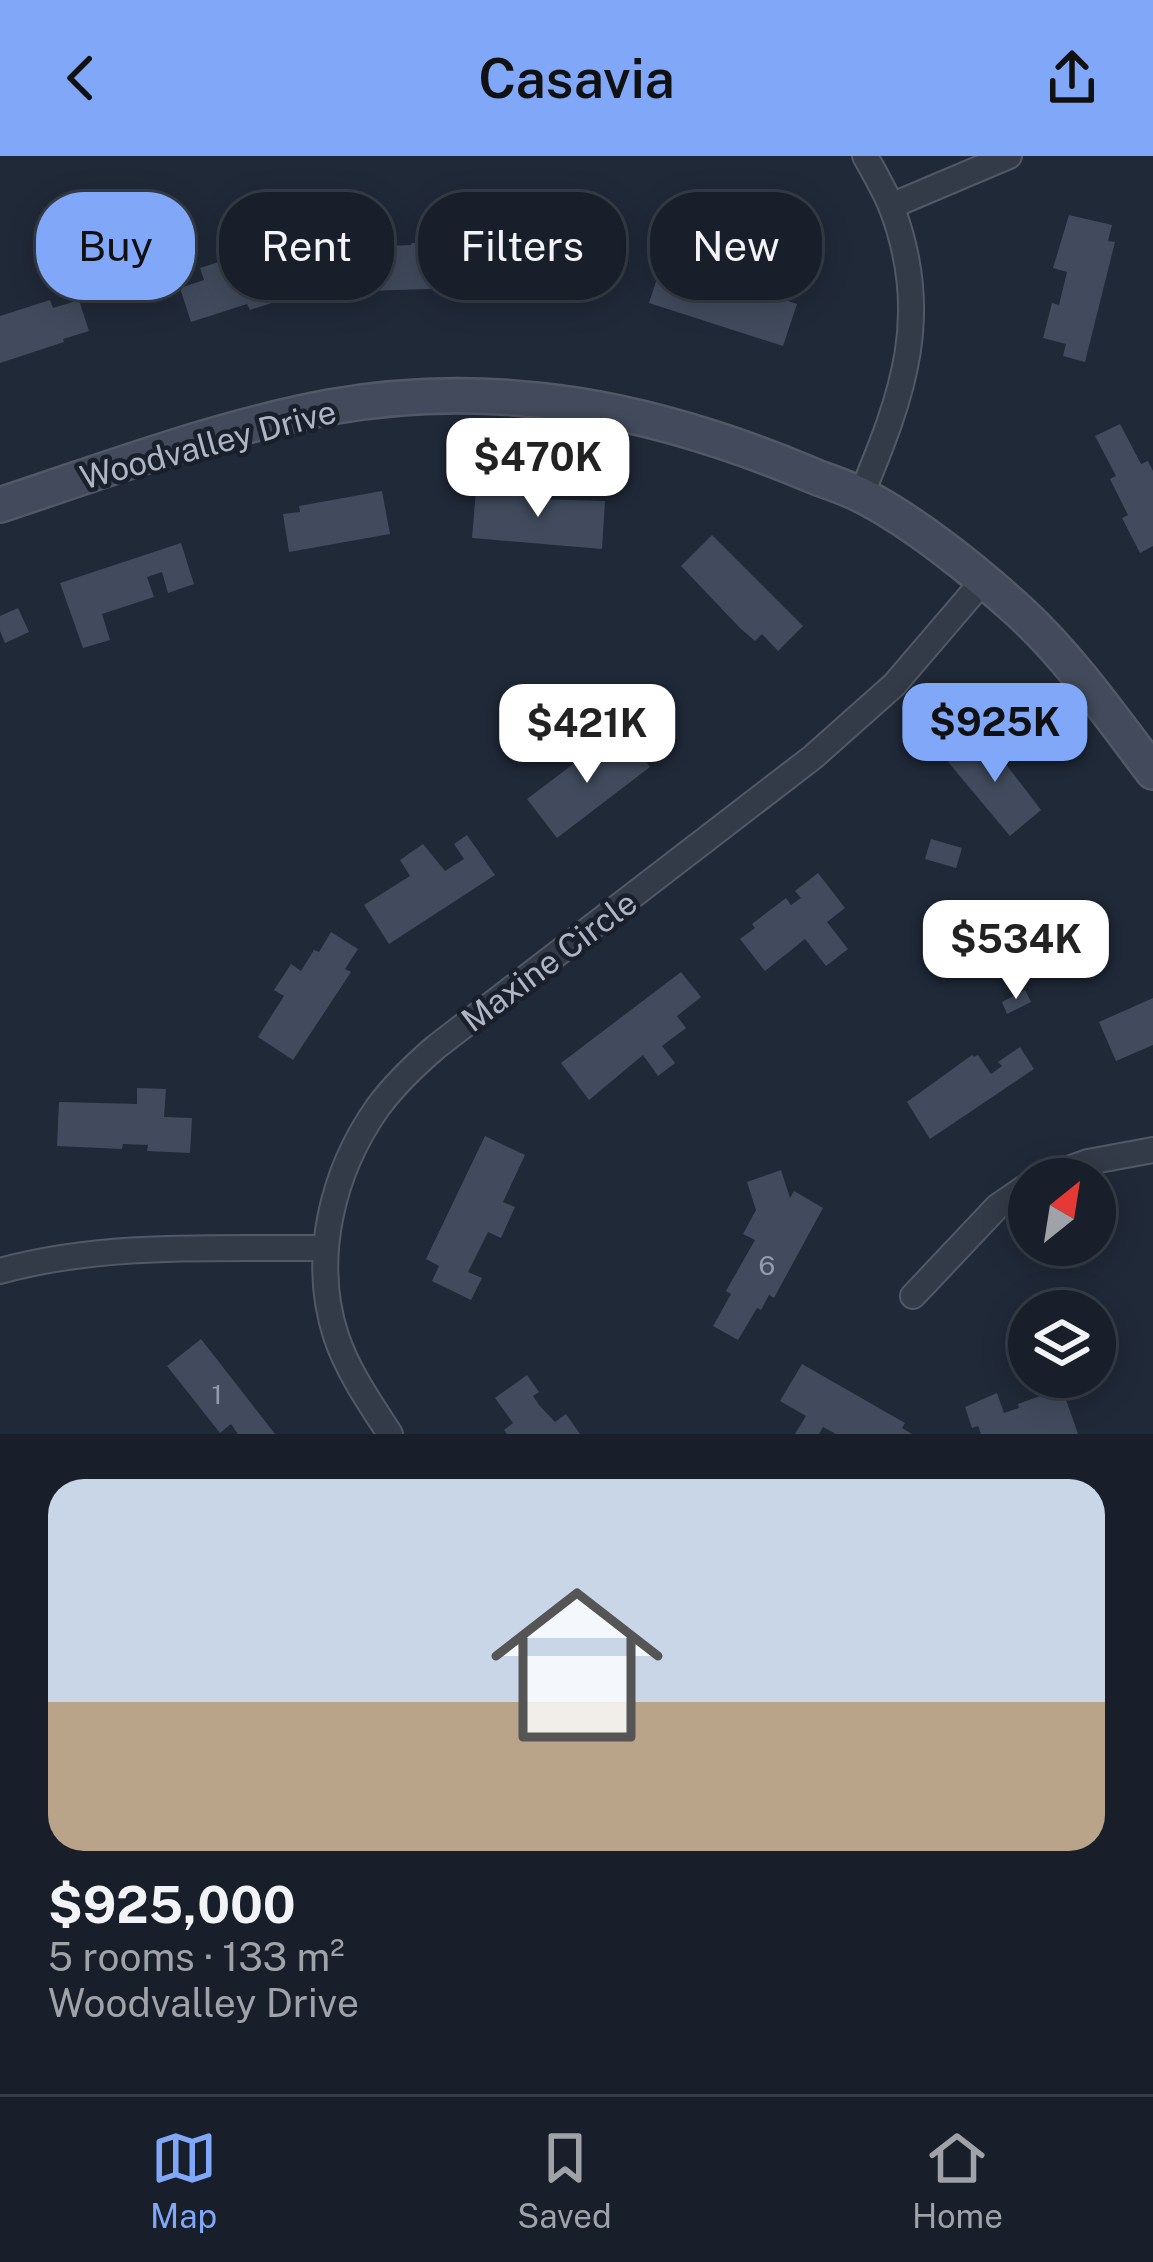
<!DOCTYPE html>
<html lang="en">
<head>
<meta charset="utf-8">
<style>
	body { margin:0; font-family:"Public Sans",sans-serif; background:#212732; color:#f1f3f6; height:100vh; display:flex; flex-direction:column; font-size:45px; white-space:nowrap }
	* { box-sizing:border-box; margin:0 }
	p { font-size:39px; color:#9fa2a8 }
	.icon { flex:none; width:66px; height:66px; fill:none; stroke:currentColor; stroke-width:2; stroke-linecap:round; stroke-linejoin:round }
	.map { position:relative; height:1278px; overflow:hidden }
	.details { display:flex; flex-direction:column; background:#181f2a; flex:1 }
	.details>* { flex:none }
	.hud { position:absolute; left:36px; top:36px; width:1083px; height:108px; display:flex; gap:24px }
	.needle { width:78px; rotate:30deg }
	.controls { position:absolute; left:1008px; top:1002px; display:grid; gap:24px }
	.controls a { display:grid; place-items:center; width:108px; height:108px; border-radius:50%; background:#181f2a; box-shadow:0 6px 30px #0003,0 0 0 3px #363d47; font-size:60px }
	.price { position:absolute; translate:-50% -102px; padding:0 27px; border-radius:24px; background:#fff; color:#222; font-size:39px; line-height:78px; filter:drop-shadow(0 3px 6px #0008) }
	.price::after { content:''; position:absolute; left:50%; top:72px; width:36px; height:27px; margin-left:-18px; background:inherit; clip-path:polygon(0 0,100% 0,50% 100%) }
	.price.on { background:#80a7f8; color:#111 }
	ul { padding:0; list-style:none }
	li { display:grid; align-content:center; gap:24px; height:636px; padding:0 48px }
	li span { display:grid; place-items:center; height:372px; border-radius:36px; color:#555 }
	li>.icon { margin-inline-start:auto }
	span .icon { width:216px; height:216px; fill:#fffc; stroke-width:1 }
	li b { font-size:51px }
	.tag { padding:0 42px; border-radius:48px; background:#181f2a; box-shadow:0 6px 30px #0003,0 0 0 3px #363d47; font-size:42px; line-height:108px }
	.tag.on { background:#80a7f8; color:#111 }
	header { display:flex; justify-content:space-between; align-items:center; height:156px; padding:0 48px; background:#80a7f8; color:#111; font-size:54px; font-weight:600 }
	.tab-bar { display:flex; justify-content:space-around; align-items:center; height:168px; border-top:3px solid #363d47; background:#181f2a; font-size:33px; color:#9fa2a8 }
	.tab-bar a { display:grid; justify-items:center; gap:6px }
	.tab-bar .on { color:#80a7f8 }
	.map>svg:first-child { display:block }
	.building { fill:#414b5d }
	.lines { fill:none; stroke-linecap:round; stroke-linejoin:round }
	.street-casing { stroke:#515866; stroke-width:28 }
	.secondary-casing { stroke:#515866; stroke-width:38 }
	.street { stroke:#343b48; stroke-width:24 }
	.secondary { stroke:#424a5b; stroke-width:33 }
	.labels { text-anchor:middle; stroke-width:9; stroke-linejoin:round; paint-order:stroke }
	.number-label { font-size:27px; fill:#939aab }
	.street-label { font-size:33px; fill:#aeb5c5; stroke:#19202c }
</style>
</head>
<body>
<header><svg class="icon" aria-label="back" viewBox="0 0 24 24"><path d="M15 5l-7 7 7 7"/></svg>Casavia<svg class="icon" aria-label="share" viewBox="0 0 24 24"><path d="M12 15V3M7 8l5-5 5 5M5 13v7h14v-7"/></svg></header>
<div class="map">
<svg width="1153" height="1278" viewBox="0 0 1153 1278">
	<rect width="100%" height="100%" fill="#202938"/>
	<!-- building -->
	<g class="building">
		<polygon points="1069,59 1112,69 1108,85 1115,86 1085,206 1063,200 1066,188 1043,182 1052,147 1059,149 1067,116 1053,112"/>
		<polygon points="273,67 282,96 273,99 287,142 250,154 247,148 191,166 180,132 204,124 200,112 231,102 233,109 257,101 251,75"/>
		<polygon points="447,73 450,105 491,103 492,131 365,135 363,91 411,89 412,87 423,87 422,74"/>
		<polygon points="663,104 797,148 783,190 649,147"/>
		<polygon points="50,144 53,152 79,144 89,175 63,183 64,186 0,207 0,160"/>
		<polygon points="1120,268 1141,308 1148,305 1153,315 1153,390 1140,397 1122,362 1128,359 1110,323 1116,320 1095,280"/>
		<polygon points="476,334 534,339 534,343 605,345 602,393 472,382"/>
		<polygon points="382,335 390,378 289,396 283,358 300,356 299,350"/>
		<polygon points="712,379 803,470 778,495 762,478 755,485 740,472 681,410"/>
		<polygon points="181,387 194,428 168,437 162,416 147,421 154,441 102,458 110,484 83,492 60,427"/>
		<polygon points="18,452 29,476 5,487 0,475 0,460"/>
		<polygon points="982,577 1041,654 1010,680 948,606"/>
		<polygon points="629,583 650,611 557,682 527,643 601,587 610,598"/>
		<polygon points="467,679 495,719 389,788 364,749 410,720 400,704 423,688 445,715 464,703 454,688"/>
		<polygon points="931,683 962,692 956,712 925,703"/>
		<polygon points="818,717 845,752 827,766 848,793 826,810 805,783 765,815 740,783 755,772 752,768 786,742 791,749 801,742 795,735"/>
		<polygon points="331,776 358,793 345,813 351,816 293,904 258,881 284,840 274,834 291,808 301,815 314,794 319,796"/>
		<polygon points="681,816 701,841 677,860 686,872 662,890 675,907 658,920 643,899 589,944 561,907"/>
		<polygon points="1025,834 1031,846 1007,858 1002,846"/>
		<polygon points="1153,842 1153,889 1116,905 1099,866"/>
		<polygon points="1020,891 1034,913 930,983 907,946 972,899 974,901 978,899 991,918 1002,910 998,906"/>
		<polygon points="137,932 166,933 164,961 192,962 190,997 147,995 148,989 123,988 122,993 57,990 59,946 137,948"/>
		<polygon points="485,980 525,999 503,1046 515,1051 501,1082 488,1076 468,1116 482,1122 471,1144 432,1125 439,1110 426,1103"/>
		<polygon points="781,1014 790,1042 794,1035 823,1052 774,1142 769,1139 761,1154 757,1152 738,1184 713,1170 731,1138 726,1135 755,1084 743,1078 756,1054 747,1026"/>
		<polygon points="201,1183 275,1278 238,1278 231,1268 220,1277 167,1210"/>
		<polygon points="802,1208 905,1267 902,1272 912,1278 836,1278 823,1271 819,1278 795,1278 806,1260 780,1245"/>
		<polygon points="527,1219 539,1236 533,1240 539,1249 555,1266 566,1258 580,1278 507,1278 504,1274 513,1267 495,1242"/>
		<polygon points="1062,1232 1078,1278 981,1278 978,1270 972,1272 965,1251 997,1237 1004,1257 1019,1252 1018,1248"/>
	</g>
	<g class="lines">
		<!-- street casing -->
		<g class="street-casing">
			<g id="street">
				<polyline points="891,50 1009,0"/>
				<path d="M861 339C903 239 933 158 891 50 884 33 874 16 865 0"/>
				<polyline points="1040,1023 1088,1006 1153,994"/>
				<path d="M0 1115C105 1086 217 1093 325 1092"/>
				<polyline points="913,1140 997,1051 1029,1029"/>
				<path d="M390 1278C370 1247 348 1216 336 1180 311 1103 332 1016 378 951 395 928 415 909 436 891L813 601 894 529 983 425"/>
			</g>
		</g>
		<!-- secondary casing -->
		<g class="secondary-casing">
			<path id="secondary" d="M0 349C109 313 217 272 330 251 498 221 654 253 809 318 825 325 843 330 859 338 912 364 976 416 1020 456 1070 502 1112 562 1153 616"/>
		</g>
		<!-- street -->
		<use href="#street" class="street"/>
		<!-- secondary -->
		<use href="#secondary" class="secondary"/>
	</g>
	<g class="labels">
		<!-- number labels -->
		<g class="number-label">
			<text x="767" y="1119">6</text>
			<text x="217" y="1248">1</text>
		</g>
		<!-- street labels -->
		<g class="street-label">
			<text transform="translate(208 288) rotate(-15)" y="12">Woodvalley Drive</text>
			<text transform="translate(549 805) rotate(-37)" y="12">Maxine Circle</text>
		</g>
	</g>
</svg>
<div class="controls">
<a><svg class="needle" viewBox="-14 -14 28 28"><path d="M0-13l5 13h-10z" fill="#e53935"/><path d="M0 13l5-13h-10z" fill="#9fa2a8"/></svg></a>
<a><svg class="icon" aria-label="layers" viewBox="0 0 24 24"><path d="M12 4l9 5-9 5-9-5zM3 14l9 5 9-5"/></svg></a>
</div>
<b class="price" style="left:538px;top:364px">$470K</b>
<b class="price on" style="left:995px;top:629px">$925K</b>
<b class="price" style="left:587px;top:630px">$421K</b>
<b class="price" style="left:1016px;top:846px">$534K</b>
<div class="hud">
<a class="tag on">Buy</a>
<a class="tag">Rent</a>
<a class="tag">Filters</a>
<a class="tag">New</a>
</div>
</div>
<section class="details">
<ul>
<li><span style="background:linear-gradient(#c9d6e8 60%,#b9a48a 0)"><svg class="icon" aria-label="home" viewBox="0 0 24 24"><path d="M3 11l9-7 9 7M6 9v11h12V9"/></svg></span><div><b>$925,000</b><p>5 rooms · 133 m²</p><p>Woodvalley Drive</p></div></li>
</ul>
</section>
<nav class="tab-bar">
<a class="on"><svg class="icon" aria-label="map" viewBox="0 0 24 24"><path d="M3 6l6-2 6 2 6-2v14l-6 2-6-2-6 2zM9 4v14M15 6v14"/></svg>Map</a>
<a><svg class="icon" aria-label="saved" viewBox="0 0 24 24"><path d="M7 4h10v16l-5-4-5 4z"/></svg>Saved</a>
<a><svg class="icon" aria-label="home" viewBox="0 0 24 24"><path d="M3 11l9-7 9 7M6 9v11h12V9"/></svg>Home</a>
</nav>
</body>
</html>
